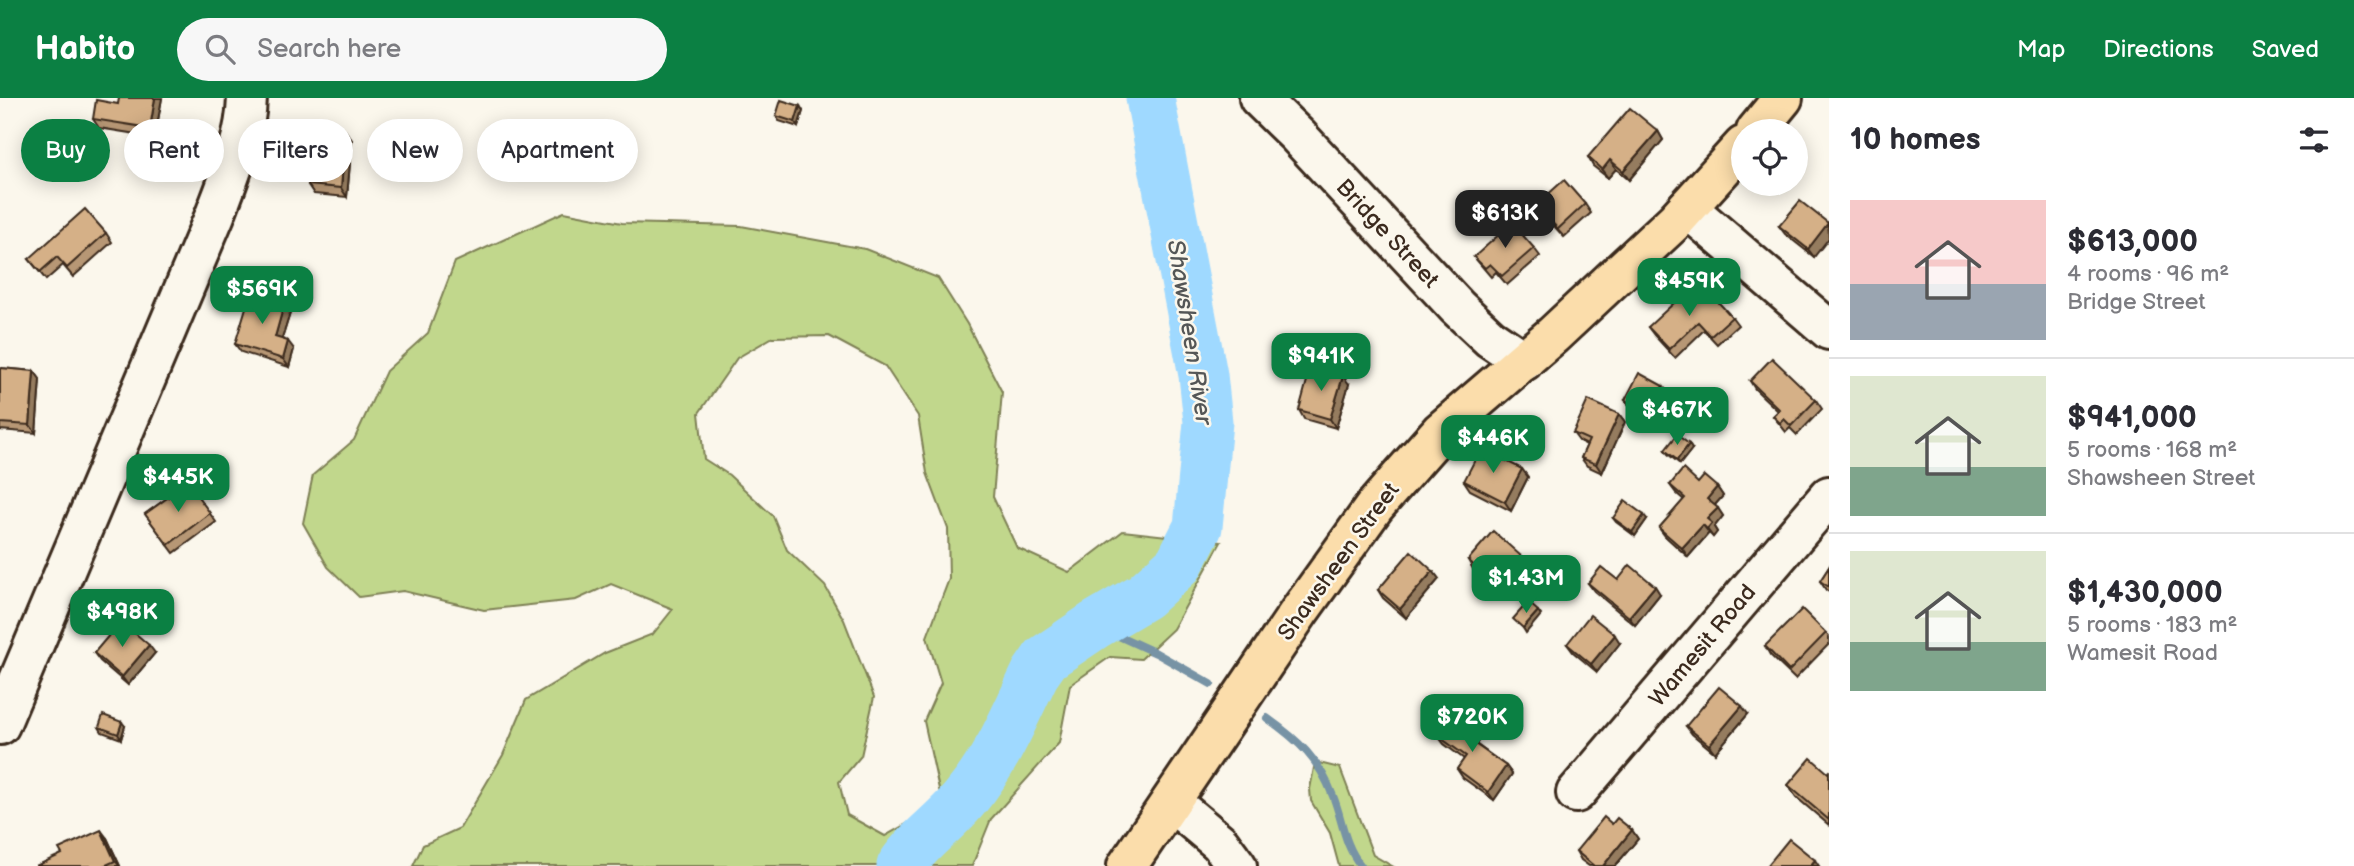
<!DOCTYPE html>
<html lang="en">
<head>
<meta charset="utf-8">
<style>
	body { margin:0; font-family:"Balsamiq Sans",sans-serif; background:#f7f7f7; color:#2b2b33; height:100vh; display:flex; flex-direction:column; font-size:26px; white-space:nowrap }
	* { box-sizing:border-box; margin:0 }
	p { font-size:23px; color:#7c7c81 }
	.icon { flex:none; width:38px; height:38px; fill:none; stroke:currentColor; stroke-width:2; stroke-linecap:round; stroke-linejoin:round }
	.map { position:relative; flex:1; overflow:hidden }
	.sheet { display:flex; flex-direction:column; background:#fff; width:525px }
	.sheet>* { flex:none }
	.banner { position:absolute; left:21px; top:21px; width:665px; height:63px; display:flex; gap:14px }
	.controls { position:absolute; left:1731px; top:21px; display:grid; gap:14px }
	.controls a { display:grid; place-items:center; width:77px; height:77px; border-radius:50%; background:#fff; box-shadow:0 4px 18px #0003; font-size:35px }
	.price { position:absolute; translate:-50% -60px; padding:0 16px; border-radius:14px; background:#0b8043; color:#fff; font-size:23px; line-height:46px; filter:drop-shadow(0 2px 4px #0008) }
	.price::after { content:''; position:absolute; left:50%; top:42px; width:21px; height:16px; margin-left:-10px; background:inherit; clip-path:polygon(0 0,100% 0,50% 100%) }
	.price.active { background:#222; color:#fff }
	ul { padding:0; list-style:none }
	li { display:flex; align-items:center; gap:21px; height:175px; padding:0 21px }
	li+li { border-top:2px solid #e1e1e2 }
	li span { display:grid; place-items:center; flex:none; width:196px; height:140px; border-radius:0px; color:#555 }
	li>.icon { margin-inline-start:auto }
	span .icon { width:84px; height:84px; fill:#fffc; stroke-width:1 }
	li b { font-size:30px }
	h2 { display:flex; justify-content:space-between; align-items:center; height:84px; padding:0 21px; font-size:30px }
	.pill { padding:0 24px; border-radius:32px; background:#fff; box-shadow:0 4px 18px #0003; font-size:24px; line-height:63px }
	.pill.active { background:#0b8043; color:#fff }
	header { display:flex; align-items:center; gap:42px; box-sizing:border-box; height:98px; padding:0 35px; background:#0b8043; color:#fff }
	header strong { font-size:33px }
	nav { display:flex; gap:38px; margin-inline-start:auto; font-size:24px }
	.search { width:490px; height:63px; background:#f7f7f7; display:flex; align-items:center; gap:18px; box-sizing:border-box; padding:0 24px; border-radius:38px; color:#7c7c81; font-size:26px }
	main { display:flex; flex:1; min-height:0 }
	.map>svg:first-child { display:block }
	.green { fill:#c1d78c; stroke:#7e8055; stroke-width:2; fill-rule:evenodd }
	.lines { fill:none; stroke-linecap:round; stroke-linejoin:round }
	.stream { stroke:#7793a5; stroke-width:8 }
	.river { stroke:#9fd9ff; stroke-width:49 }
	.minor-casing { stroke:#3b2a1e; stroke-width:44 }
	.major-casing { stroke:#3b2a1e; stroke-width:44 }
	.minor { stroke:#fbf7ec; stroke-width:38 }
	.major { stroke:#fbddab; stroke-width:38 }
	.wall { fill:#b79774; stroke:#3b2a1e; stroke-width:2 }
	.shaded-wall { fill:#957b5e; stroke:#3b2a1e; stroke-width:2 }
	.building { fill:#d5b087; stroke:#3b2a1e; stroke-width:2 }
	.labels { text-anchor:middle; stroke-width:5; stroke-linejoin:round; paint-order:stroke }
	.street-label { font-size:23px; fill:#3b2a1e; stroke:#fbf7ec }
	.water-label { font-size:24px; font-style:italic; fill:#545656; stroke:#fbf7ec }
</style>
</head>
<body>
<header>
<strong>Habito</strong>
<div class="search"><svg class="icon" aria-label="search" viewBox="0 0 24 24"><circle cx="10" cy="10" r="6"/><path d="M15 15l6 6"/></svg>Search here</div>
<nav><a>Map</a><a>Directions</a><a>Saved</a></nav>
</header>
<main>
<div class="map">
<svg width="1829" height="768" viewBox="0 0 1829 768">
	<rect width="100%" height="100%" fill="#fbf7ec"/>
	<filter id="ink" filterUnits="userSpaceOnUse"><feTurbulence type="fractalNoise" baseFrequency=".0143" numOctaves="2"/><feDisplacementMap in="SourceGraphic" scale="14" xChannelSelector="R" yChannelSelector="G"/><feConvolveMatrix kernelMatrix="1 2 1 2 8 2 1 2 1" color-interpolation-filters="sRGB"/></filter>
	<g filter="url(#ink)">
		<!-- green -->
		<g class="green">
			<path d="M564 114 622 125 741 128 865 151 938 180 967 226 1002 294 993 399 1017 450 1069 474 1123 433 1221 444 1173 531 1141 561 1110 559 1070 587 1059 645 991 721 972 768H413L423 747 460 730 503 657 526 602 605 555 653 536 673 511 611 486 576 502 484 512 403 493 359 499 328 469 303 425 313 377 354 342 386 273 428 235 455 164ZM829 238 885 268 918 318 927 375 948 431 949 481 927 539 941 585 924 623 940 696 922 717 885 738 847 717 839 684 861 658 874 599 844 522 825 488 787 452 773 418 729 377 704 361 699 315 737 260 773 239Z"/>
			<polygon points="1315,664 1340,670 1373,757 1392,768 1339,768 1330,735 1311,703 1310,691"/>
		</g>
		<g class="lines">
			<!-- stream -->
			<g class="stream">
				<polyline points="1095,527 1156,555 1211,586"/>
				<path d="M1267 620C1298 642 1319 661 1333 698 1343 723 1343 745 1361 768"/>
			</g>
			<!-- river -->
			<path class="river" d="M901 768C919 741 947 724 967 698 997 662 1015 617 1035 576L1046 560 1095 527 1144 498 1179 466 1198 429 1208 324 1203 277 1150 0"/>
			<!-- minor casing -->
			<g class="minor-casing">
				<g id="minor">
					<polyline points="1259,0 1298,38 1457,209 1490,240 1524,263"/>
					<polyline points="1687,110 1829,232"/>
					<path d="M0 627 215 117C229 80 246 40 247 0"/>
					<polyline points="1576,695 1829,398"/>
					<polyline points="1171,704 1220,745 1237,768"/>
				</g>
			</g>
			<!-- major casing -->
			<g class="major-casing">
				<g id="major">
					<polyline points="1756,33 1783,0"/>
					<polyline points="1127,768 1299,514 1375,408 1402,377 1440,334 1553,237 1675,123 1743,48"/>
				</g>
			</g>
			<!-- minor -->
			<use href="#minor" class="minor"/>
			<!-- major -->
			<use href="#major" class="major"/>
		</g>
		<!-- wall -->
		<g class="wall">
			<polygon points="162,0 155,39 99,30 93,21 118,6"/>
			<polygon points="800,8 803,13 798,29 779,23 776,18"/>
			<polygon points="1658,33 1663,42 1629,82 1616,71 1608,80 1593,68 1588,59"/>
			<polygon points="346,34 352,42 347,99 314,96 308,87"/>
			<polygon points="1585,106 1591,115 1564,139 1542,115 1536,107"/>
			<polygon points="1829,127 1814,159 1785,136 1779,128"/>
			<polygon points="106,135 112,144 73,179 63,167 46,182 29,161"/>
			<polygon points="1534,150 1540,158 1507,187 1496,174 1491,179 1474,159"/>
			<polygon points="1699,204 1732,219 1738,227 1717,246 1704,232 1675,260 1654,237 1648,229"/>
			<polygon points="291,212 282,241 294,251 289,269 241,254 235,246"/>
			<polygon points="0,270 34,273 40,281 36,335 0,332"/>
			<polygon points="1750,283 1816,302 1822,311 1797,337 1790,330 1786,334 1773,318 1778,313 1755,291"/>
			<polygon points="1349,286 1336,330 1304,321 1299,312"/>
			<polygon points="1663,288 1666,292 1652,318 1628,306 1625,302"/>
			<polygon points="1619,316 1625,324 1602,375 1587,368 1581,360 1587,347 1579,343 1573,335"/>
			<polygon points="1692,351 1680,366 1668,356 1665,352"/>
			<polygon points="1522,371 1528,379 1511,413 1470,392 1464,383"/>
			<polygon points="188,385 216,424 174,455 145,416"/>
			<polygon points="1698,385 1717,389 1723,398 1715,407 1723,418 1714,429 1717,434 1713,439 1709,435 1688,459 1665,438 1659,430 1684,402 1676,395 1670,387"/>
			<polygon points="1613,420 1647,421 1635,438 1616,424"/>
			<polygon points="1468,462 1527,466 1502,495 1473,471"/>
			<polygon points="1829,469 1829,494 1826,492 1820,483"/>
			<polygon points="1433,473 1439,481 1406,520 1383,500 1378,492"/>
			<polygon points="1618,482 1660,496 1635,527 1594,493 1588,485"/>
			<polygon points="1826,535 1829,539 1829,546 1795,581 1770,557 1765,548"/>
			<polygon points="1620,545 1597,574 1573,554 1567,546"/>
			<polygon points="94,555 155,555 128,587 100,563"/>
			<polygon points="1748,616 1715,655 1692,636 1686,628"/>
			<polygon points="125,628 121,641 102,634 99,629"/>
			<polygon points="1438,638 1481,639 1476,646 1506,668 1512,676 1494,702 1463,680 1457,671 1464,661 1444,646"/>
			<polygon points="1829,674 1829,727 1796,699 1788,687"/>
			<polygon points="1612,726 1632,732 1638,741 1615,768 1589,768 1581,762 1576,753"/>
			<polygon points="107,740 120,768 36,768"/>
		</g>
		<!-- shaded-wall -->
		<g class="shaded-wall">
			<polygon points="155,0 162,0 155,39 150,30"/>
			<polygon points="800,8 803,13 798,29 795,24"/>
			<polygon points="1658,33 1663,42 1629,82 1623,73"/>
			<polygon points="346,34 352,42 347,99 341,90"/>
			<polygon points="1610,62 1616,71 1608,80 1602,72"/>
			<polygon points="1828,125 1829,140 1814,159 1808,151"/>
			<polygon points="285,203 291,212 280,247 275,239"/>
			<polygon points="288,243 294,251 289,269 283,261"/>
			<polygon points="34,273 40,281 36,335 30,327"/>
			<polygon points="1343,278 1349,286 1336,330 1330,321"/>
			<polygon points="1663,288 1666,292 1652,318 1649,314"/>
			<polygon points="1619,316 1625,324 1602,375 1596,366"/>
			<polygon points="1689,346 1692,351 1680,366 1677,362"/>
			<polygon points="1522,371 1528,379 1511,413 1505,404"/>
			<polygon points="1717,389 1723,398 1713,409 1707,401"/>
			<polygon points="1718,410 1723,418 1714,429 1717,434 1713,439 1707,431 1707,421"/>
			<polygon points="1644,417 1647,421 1635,438 1632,434"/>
			<polygon points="1703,427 1709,435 1688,459 1682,450"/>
			<polygon points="1521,458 1527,466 1502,495 1496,487"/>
			<polygon points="1433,473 1439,481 1406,520 1400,511"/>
			<polygon points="1655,488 1660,496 1635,527 1629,519"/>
			<polygon points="1538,513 1541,517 1526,535 1523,530"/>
			<polygon points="1615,537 1620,545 1597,574 1591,566"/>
			<polygon points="149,547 155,555 128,587 122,579"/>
			<polygon points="1742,608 1748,616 1715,655 1709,647"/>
			<polygon points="122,624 125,628 121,641 118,636"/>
			<polygon points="1475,631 1481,639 1474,649 1468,641"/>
			<polygon points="1506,668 1512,676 1494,702 1488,694"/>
			<polygon points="101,732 107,740 120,768 115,763"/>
			<polygon points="1632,732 1638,741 1615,768 1603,768"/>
			<polygon points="1815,762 1819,768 1810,768"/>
		</g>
		<!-- building -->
		<g class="building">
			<polygon points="119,0 155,0 150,30 93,21 96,2 118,6"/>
			<polygon points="781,2 800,8 795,24 776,18"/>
			<polygon points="1630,10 1658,33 1623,73 1610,62 1602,72 1588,59"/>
			<polygon points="314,31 346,34 341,90 308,87"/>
			<polygon points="1564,82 1585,106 1558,131 1536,107"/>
			<polygon points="1800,103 1828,125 1808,151 1779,128"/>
			<polygon points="85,111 106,135 67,170 57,159 40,174 29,161"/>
			<polygon points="1512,125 1534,150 1502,178 1490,166 1485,170 1474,159"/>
			<polygon points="1688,192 1699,204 1709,194 1732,219 1711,238 1698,224 1669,251 1648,229"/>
			<polygon points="251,193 285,203 275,239 288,243 283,261 235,246"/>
			<polygon points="1772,260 1816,302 1791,328 1784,321 1780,325 1773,318 1780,312 1750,283"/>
			<polygon points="1311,268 1343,278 1330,321 1299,312"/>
			<polygon points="0,270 34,273 30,327 0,325"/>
			<polygon points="1639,275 1663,288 1649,314 1625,302"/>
			<polygon points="1588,302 1619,316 1596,366 1581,360 1589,342 1573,335"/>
			<polygon points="1677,337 1689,346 1677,362 1665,352"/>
			<polygon points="1481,350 1522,371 1505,404 1464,383"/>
			<polygon points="1683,371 1698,385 1704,378 1717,389 1707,401 1718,410 1707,421 1712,425 1707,431 1703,427 1682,450 1659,430 1685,400 1670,387"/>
			<polygon points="188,385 210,415 168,447 145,416"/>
			<polygon points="1625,403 1644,417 1632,434 1613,420"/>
			<polygon points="1493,433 1521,458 1496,487 1468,462"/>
			<polygon points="1411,453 1433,473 1400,511 1378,492"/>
			<polygon points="1630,467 1655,488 1629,519 1588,485 1601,469 1618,482"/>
			<polygon points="1829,469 1829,489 1820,483"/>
			<polygon points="1528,504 1538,513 1523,530 1513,521"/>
			<polygon points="1802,511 1826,535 1789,573 1765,548"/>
			<polygon points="1590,517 1615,537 1591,566 1567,546"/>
			<polygon points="121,523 149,547 122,579 94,555"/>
			<polygon points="1719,589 1742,608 1709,647 1686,628"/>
			<polygon points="1453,616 1475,631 1468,641 1506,668 1488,694 1457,671 1466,658 1438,638"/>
			<polygon points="103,617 122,624 118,636 99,629"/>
			<polygon points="1811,660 1828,675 1829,674 1829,722 1788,687"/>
			<polygon points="1604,719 1612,726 1617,720 1632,732 1603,768 1594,768 1576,753"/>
			<polygon points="101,732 115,763 104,768 36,768 62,756 59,751"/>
			<polygon points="1789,741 1815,762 1810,768 1767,768"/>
		</g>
	</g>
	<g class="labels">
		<!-- street labels -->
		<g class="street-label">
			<text transform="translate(1388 135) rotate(47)" y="8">Bridge Street</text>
			<text transform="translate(1338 463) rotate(-54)" y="8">Shawsheen Street</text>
			<text transform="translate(1702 547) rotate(-50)" y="8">Wamesit Road</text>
		</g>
		<!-- water labels -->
		<g class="water-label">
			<text transform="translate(1190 234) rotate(81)" y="8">Shawsheen River</text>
		</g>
	</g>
</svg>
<div class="controls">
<a><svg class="icon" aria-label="locate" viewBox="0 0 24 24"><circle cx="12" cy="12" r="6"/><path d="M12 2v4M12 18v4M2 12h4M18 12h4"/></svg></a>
</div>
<b class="price active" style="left:1505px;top:152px">$613K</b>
<b class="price" style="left:1689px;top:220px">$459K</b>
<b class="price" style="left:262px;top:228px">$569K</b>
<b class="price" style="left:1321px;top:295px">$941K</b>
<b class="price" style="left:1677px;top:349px">$467K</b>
<b class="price" style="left:1493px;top:377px">$446K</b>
<b class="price" style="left:178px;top:416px">$445K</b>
<b class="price" style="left:1526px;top:517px">$1.43M</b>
<b class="price" style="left:122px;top:551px">$498K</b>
<b class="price" style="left:1472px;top:656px">$720K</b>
<div class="banner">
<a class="pill active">Buy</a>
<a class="pill">Rent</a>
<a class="pill">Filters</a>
<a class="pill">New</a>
<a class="pill">Apartment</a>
</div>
</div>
<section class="sheet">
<h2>10 homes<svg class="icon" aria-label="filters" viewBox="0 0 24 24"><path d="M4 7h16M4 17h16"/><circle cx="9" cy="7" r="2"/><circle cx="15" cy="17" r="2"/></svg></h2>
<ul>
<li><span style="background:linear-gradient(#f6c9c9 60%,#9aa5b1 0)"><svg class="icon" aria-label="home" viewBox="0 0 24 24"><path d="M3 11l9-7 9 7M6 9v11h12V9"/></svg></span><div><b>$613,000</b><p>4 rooms · 96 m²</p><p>Bridge Street</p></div></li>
<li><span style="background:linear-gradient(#dfe7d0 65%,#7fa58c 0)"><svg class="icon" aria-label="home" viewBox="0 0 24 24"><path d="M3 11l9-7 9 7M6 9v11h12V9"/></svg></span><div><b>$941,000</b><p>5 rooms · 168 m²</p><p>Shawsheen Street</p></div></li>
<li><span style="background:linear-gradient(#dfe7d0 65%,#7fa58c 0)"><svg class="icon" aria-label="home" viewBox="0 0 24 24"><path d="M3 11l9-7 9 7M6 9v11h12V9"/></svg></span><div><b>$1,430,000</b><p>5 rooms · 183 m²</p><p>Wamesit Road</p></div></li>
</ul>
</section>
</main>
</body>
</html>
